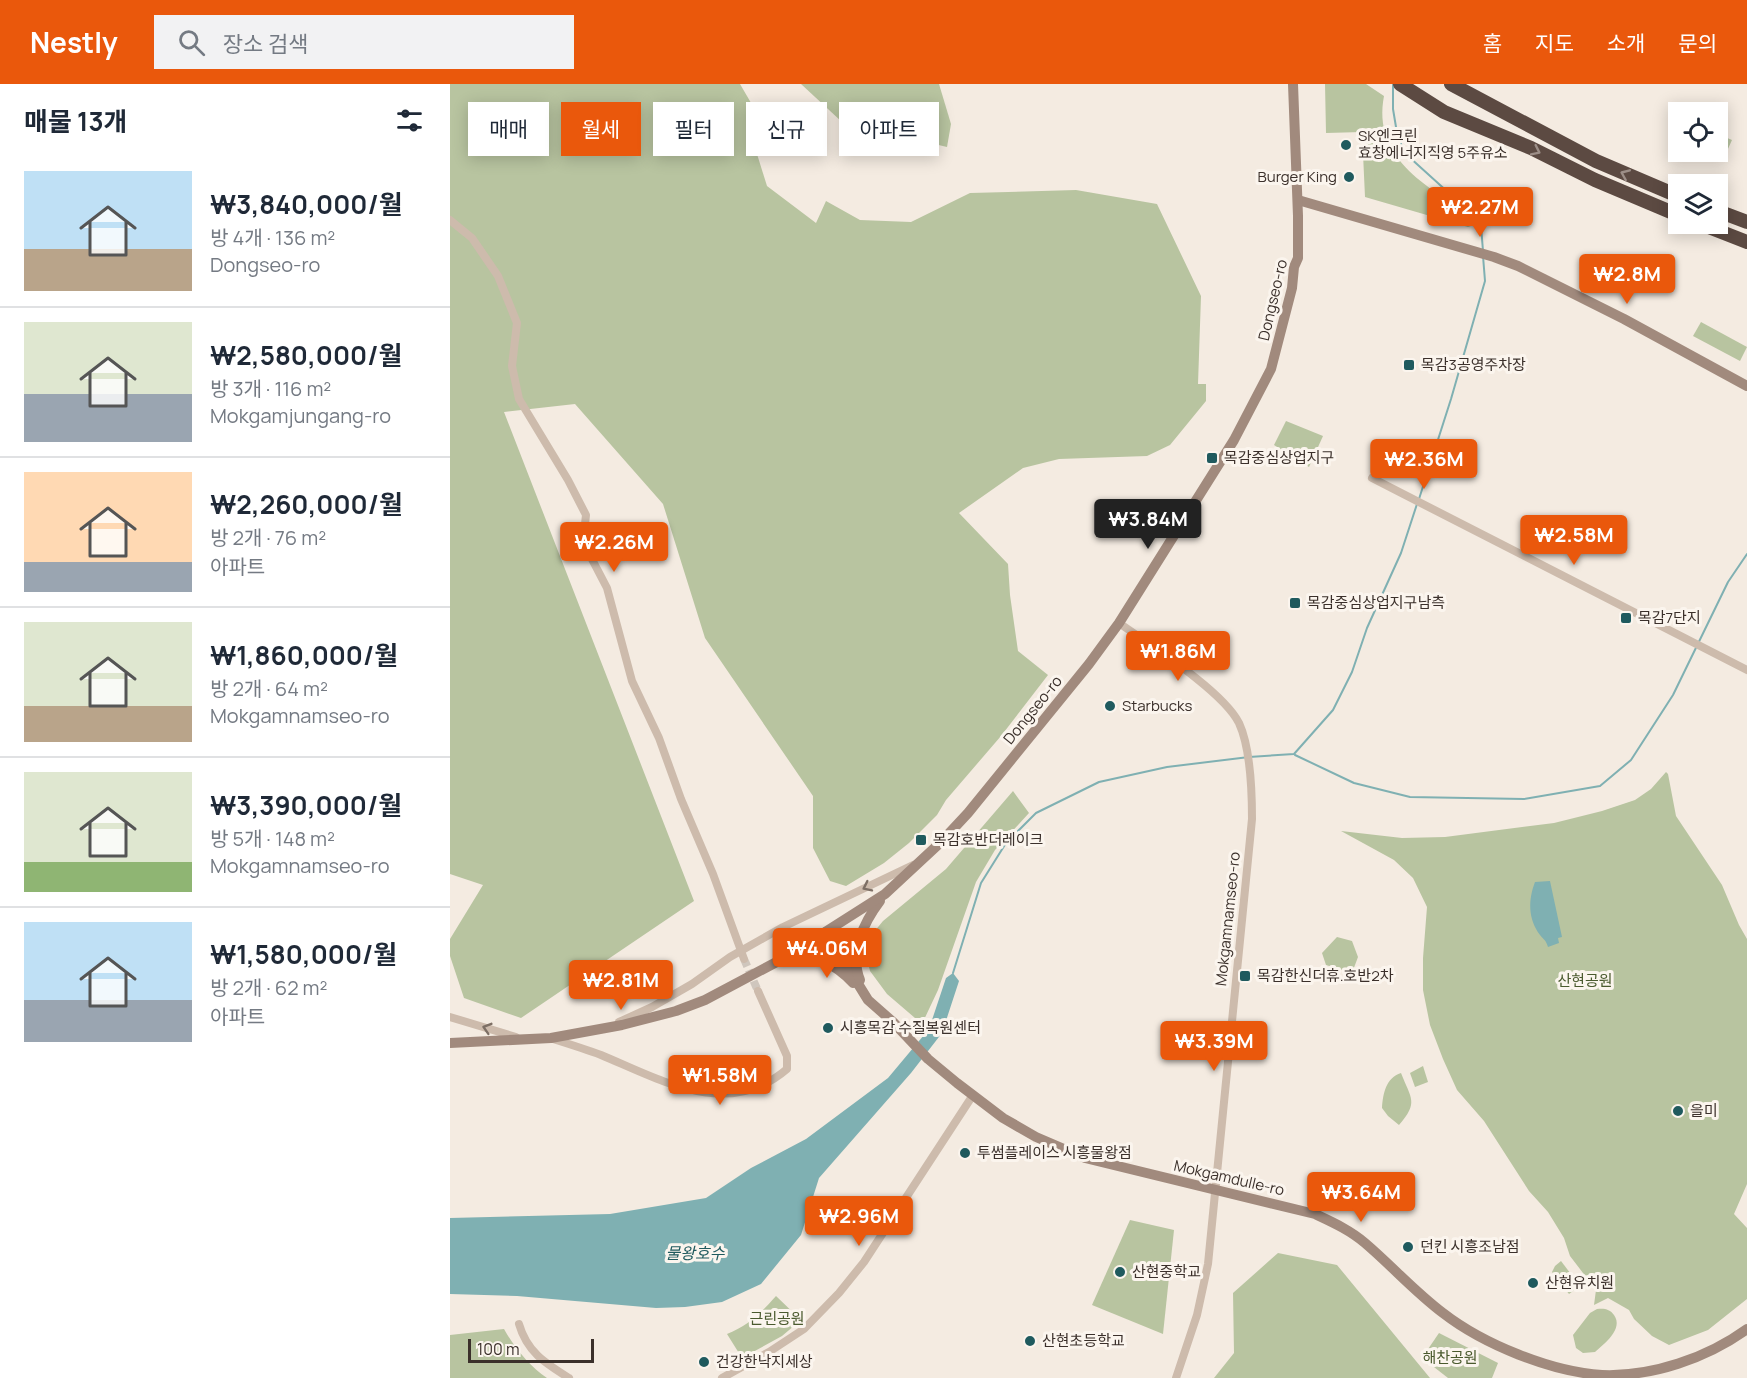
<!DOCTYPE html>
<html lang="ko">
<head>
<meta charset="utf-8">
<style>
	body { margin:0; font-family:Manrope,"Noto Sans KR",sans-serif; background:#f2f2f3; color:#1f2937; height:100vh; display:flex; flex-direction:column; font-size:22px; white-space:nowrap }
	* { box-sizing:border-box; margin:0 }
	p { font-size:20px; color:#747a83 }
	.icon { flex:none; width:33px; height:33px; fill:none; stroke:currentColor; stroke-width:2; stroke-linecap:round; stroke-linejoin:round }
	.map { position:relative; flex:1; overflow:hidden }
	.side { display:flex; flex-direction:column; background:#fff; width:450px }
	.side>* { flex:none }
	.hud { position:absolute; left:18px; top:18px; width:570px; height:54px; display:flex; gap:12px }
	.controls { position:absolute; left:1218px; top:18px; display:grid; gap:12px }
	.controls a { display:grid; place-items:center; width:60px; height:60px; border-radius:0px; background:#fff; box-shadow:0 3px 15px #0003; font-size:30px }
	.scale { position:absolute; left:18px; bottom:15px; width:126px; box-sizing:border-box; padding-left:6px; border:3px solid #3b302b; border-top:0; font-size:16px; line-height:21px; white-space:nowrap; color:#3b302b; -webkit-text-stroke:4px #fbf5ee; paint-order:stroke }
	.price { position:absolute; translate:-50% -51px; padding:0 14px; border-radius:6px; background:#ea580c; color:#fff; font-size:20px; line-height:39px; filter:drop-shadow(0 2px 3px #0008) }
	.price::after { content:''; position:absolute; left:50%; top:36px; width:18px; height:14px; margin-left:-9px; background:inherit; clip-path:polygon(0 0,100% 0,50% 100%) }
	.price.on { background:#222; color:#fff }
	ul { padding:0; list-style:none }
	li { display:flex; align-items:center; gap:18px; height:150px; padding:0 24px }
	li+li { border-top:2px solid #e0e1e3 }
	li span { display:grid; place-items:center; flex:none; width:168px; height:120px; border-radius:0px; color:#555 }
	li>.icon { margin-inline-start:auto }
	span .icon { width:72px; height:72px; fill:#fffc; stroke-width:1 }
	li b { font-size:26px }
	h2 { display:flex; justify-content:space-between; align-items:center; height:72px; padding:0 24px; font-size:26px }
	.tag { padding:0 21px; border-radius:0px; background:#fff; box-shadow:0 3px 15px #0003; font-size:21px; line-height:54px }
	.tag.on { background:#ea580c; color:#fff }
	header { display:flex; align-items:center; gap:36px; box-sizing:border-box; height:84px; padding:0 30px; background:#ea580c; color:#fff }
	header strong { font-size:28px }
	nav { display:flex; gap:33px; margin-inline-start:auto; font-size:21px }
	.search { width:420px; height:54px; background:#f2f2f3; display:flex; align-items:center; gap:15px; box-sizing:border-box; padding:0 21px; border-radius:0px; color:#747a83; font-size:22px }
	main { display:flex; flex:1; min-height:0 }
	.map>svg:first-child { display:block }
	.green { fill:#b8c4a0 }
	.water { fill:#7fb0b2 }
	.lines { fill:none; stroke-linecap:round; stroke-linejoin:round }
	.stream { stroke:#7fb0b2; stroke-width:2 }
	.street-tunnel { stroke:#cfc6bd; stroke-width:8; stroke-dasharray:8 4; stroke-linecap:butt }
	.street { stroke:#cdbbac; stroke-width:8 }
	.secondary { stroke:#a18a7d; stroke-width:10 }
	.highway { stroke:#5c4a42; stroke-width:14 }
	.oneway { stroke:#9c8e87 }
	.oneway2 { stroke:#7d6f65 }
	.poi-dot { fill:#1f5a5e; stroke:#fbf5ee; stroke-width:2 }
	.labels { text-anchor:middle; stroke-width:6; stroke-linejoin:round; paint-order:stroke }
	.poi-label { font-size:15px; fill:#3b302b; stroke:#fbf5ee; text-anchor:start }
	.street-label { font-size:15px; fill:#3b302b; stroke:#fbf5ee }
	.park-label { font-size:15px; fill:#4a5a2e; stroke:#fbf5ee }
	.water-label { font-size:16px; font-style:italic; fill:#1f5a5e; stroke:#fbf5ee }
</style>
</head>
<body>
<header>
<strong>Nestly</strong>
<div class="search"><svg class="icon" aria-label="search" viewBox="0 0 24 24"><circle cx="10" cy="10" r="6"/><path d="M15 15l6 6"/></svg>장소 검색</div>
<nav><a>홈</a><a>지도</a><a>소개</a><a>문의</a></nav>
</header>
<main>
<section class="side">
<h2>매물 13개<svg class="icon" aria-label="filters" viewBox="0 0 24 24"><path d="M4 7h16M4 17h16"/><circle cx="9" cy="7" r="2"/><circle cx="15" cy="17" r="2"/></svg></h2>
<ul>
<li><span style="background:linear-gradient(#bfe0f5 65%,#b9a48a 0)"><svg class="icon" aria-label="home" viewBox="0 0 24 24"><path d="M3 11l9-7 9 7M6 9v11h12V9"/></svg></span><div><b>₩3,840,000/월</b><p>방 4개 · 136 m²</p><p>Dongseo-ro</p></div></li>
<li><span style="background:linear-gradient(#dfe7d0 60%,#9aa5b1 0)"><svg class="icon" aria-label="home" viewBox="0 0 24 24"><path d="M3 11l9-7 9 7M6 9v11h12V9"/></svg></span><div><b>₩2,580,000/월</b><p>방 3개 · 116 m²</p><p>Mokgamjungang-ro</p></div></li>
<li><span style="background:linear-gradient(#ffd9b3 75%,#9aa5b1 0)"><svg class="icon" aria-label="home" viewBox="0 0 24 24"><path d="M3 11l9-7 9 7M6 9v11h12V9"/></svg></span><div><b>₩2,260,000/월</b><p>방 2개 · 76 m²</p><p>아파트</p></div></li>
<li><span style="background:linear-gradient(#dfe7d0 70%,#b9a48a 0)"><svg class="icon" aria-label="home" viewBox="0 0 24 24"><path d="M3 11l9-7 9 7M6 9v11h12V9"/></svg></span><div><b>₩1,860,000/월</b><p>방 2개 · 64 m²</p><p>Mokgamnamseo-ro</p></div></li>
<li><span style="background:linear-gradient(#dfe7d0 75%,#8fb573 0)"><svg class="icon" aria-label="home" viewBox="0 0 24 24"><path d="M3 11l9-7 9 7M6 9v11h12V9"/></svg></span><div><b>₩3,390,000/월</b><p>방 5개 · 148 m²</p><p>Mokgamnamseo-ro</p></div></li>
<li><span style="background:linear-gradient(#bfe0f5 65%,#9aa5b1 0)"><svg class="icon" aria-label="home" viewBox="0 0 24 24"><path d="M3 11l9-7 9 7M6 9v11h12V9"/></svg></span><div><b>₩1,580,000/월</b><p>방 2개 · 62 m²</p><p>아파트</p></div></li>
</ul>
</section>
<div class="map">
<svg width="1297" height="1294" viewBox="0 0 1297 1294">
	<rect width="100%" height="100%" fill="#f4ebe1"/>
	<!-- green -->
	<g class="green">
		<polygon points="0,0 290,0 329,67 307,70 317,102 366,139 376,117 410,136 461,138 520,109 626,106 707,120 751,212 748,300 756,300 756,317 720,361 697,372 609,375 573,384 509,429 558,480 560,511 568,567 598,591 551,652 496,716 487,731 459,759 434,779 396,802 380,797 363,764 363,712 255,554 213,420 125,320 54,328 244,817 71,934 14,914 0,872 0,855 33,801 0,790"/>
		<polygon points="351,0 489,0 501,40 497,63 392,38"/>
		<path d="M875 0H916L934 12C922 74 976 101 1019 131L1024 141 1018 143 915 113 912 48 876 49Z"/>
		<polygon points="1268,50 1282,56 1273,76 1254,68 1268,68"/>
		<polygon points="1251,238 1297,263 1290,277 1243,252"/>
		<polygon points="836,337 873,352 859,383 824,361"/>
		<polygon points="1216,688 1218,690 1226,732 1272,801 1289,841 1297,855 1297,1100 1284,1130 1297,1144 1297,1215 1258,1246 1219,1261 1202,1252 1184,1235 1179,1226 1158,1214 1144,1221 1146,1206 1120,1172 1114,1154 1098,1128 1079,1107 1034,1037 1007,1006 993,975 980,941 973,906 973,874 977,823 963,794 944,776 891,747 952,754 995,753 1104,739 1152,727 1185,716 1201,705"/>
		<polygon points="563,707 579,729 545,766 526,798 488,906 472,940 437,910 420,887 415,867 424,848 433,837 496,785"/>
		<polygon points="887,853 902,857 908,873 902,889 876,881 872,869"/>
		<polygon points="973,982 978,998 965,1003 960,989"/>
		<path d="M951 989C961 1015 969 1018 949 1041L938 1032 932 1024C933 1009 936 994 951 989Z"/>
		<polygon points="680,1136 724,1146 713,1250 642,1221"/>
		<polygon points="828,1169 887,1181 980,1294 764,1294 784,1269 783,1209"/>
		<polygon points="1111,1177 1130,1202 1119,1210 1102,1188 1105,1182"/>
		<path d="M326 1212 351 1236 332 1252 292 1274 277 1250C299 1241 310 1230 326 1212Z"/>
		<path d="M1147 1225C1154 1224 1160 1225 1164 1231 1174 1245 1154 1260 1145 1268L1133 1269 1126 1264 1123 1251 1140 1229Z"/>
		<path d="M54 1245C64 1263 80 1283 97 1294H0V1251Z"/>
		<polygon points="989,1249 1048,1279 1042,1294 998,1294 975,1276 974,1271"/>
	</g>
	<!-- water -->
	<g class="water">
		<path d="M1100 797 1112 853 1108 854 1109 859 1098 863C1096 856 1094 856 1090 851 1078 835 1078 816 1085 798Z"/>
		<polygon points="503,889 509,897 492,949 461,989 369,1094 351,1151 311,1200 272,1218 235,1223 206,1224 67,1212 0,1210 0,1134 160,1130 256,1114 301,1084 356,1055 438,994 479,945 496,894"/>
	</g>
	<g class="lines">
		<!-- stream -->
		<g class="stream">
			<polyline points="943,0 943,25 948,55 958,72 1021,129 1031,142 1033,167"/>
			<polyline points="969,415 1001,315 1035,197 1033,172"/>
			<polyline points="845,671 904,699 960,713 1074,715 1150,702 1181,676 1223,611 1278,498 1297,470"/>
			<polyline points="503,889 531,799 556,759 586,729 649,698 717,683 799,673 844,670 883,626 902,588 917,544 951,469 967,420"/>
		</g>
		<!-- street-tunnel -->
		<polyline class="street-tunnel" points="294,875 308,907"/>
		<!-- street -->
		<g class="street">
			<polyline points="0,136 22,154 48,192 67,239 62,282 69,315 118,396 136,431 133,458 157,504 182,597 209,654 231,715 263,790 294,875"/>
			<polyline points="922,394 1297,586"/>
			<path d="M669 539C700 561 773 607 789 639 800 663 802 708 802 735L758 1180 747 1231 726 1294"/>
			<polyline points="0,933 66,953"/>
			<polyline points="169,938 202,923 242,900 280,873 333,843 463,781"/>
			<path d="M103 955C119 960 135 965 151 971 211 996 278 1036 337 985V972L308 907"/>
			<path d="M69 1240C77 1268 95 1279 119 1294"/>
			<polyline points="272,1294 319,1268 354,1245 389,1209 414,1178 523,1011"/>
		</g>
		<!-- secondary -->
		<g class="secondary">
			<polyline points="848,116 1044,173 1068,182 1174,235 1297,302"/>
			<path d="M376 848 418 916 443 938 478 975 507 999 553 1034 586 1053 635 1074 865 1130C882 1138 900 1146 915 1159 942 1182 965 1208 993 1229 1033 1260 1101 1288 1152 1291 1202 1293 1257 1274 1297 1245"/>
			<path d="M337 873C366 874 382 876 403 899"/>
			<path d="M410 896C399 869 414 838 430 817"/>
			<polyline points="0,959 101,954 172,941 226,927 255,916 336,873 435,810 491,758 518,729 639,580 669,539 784,356 821,285 842,204 844,183 848,174 848,132 843,0"/>
		</g>
		<!-- highway -->
		<g class="highway">
			<polyline points="950,0 994,28 1081,64 1145,96 1228,131"/>
			<polyline points="1001,0 1146,77 1228,112"/>
			<polyline points="1268,127 1297,138"/>
			<polyline points="1251,140 1297,158"/>
		</g>
	</g>
	<!-- one-way arrows -->
	<defs><path id="oneway-chevron" d="M-2-3.5L2.5 0L-2 3.5" fill="none" stroke-width="1.6" stroke-linecap="round" stroke-linejoin="round" transform="scale(1.5)"/></defs>
	<g class="oneway">
		<use href="#oneway-chevron" transform="translate(1086 67) rotate(26)"/>
		<use href="#oneway-chevron" transform="translate(1175 90) rotate(-157)"/>
	</g>
	<g class="oneway2">
		<use href="#oneway-chevron" transform="translate(417 803) rotate(154)"/>
		<use href="#oneway-chevron" transform="translate(37 944) rotate(-163)"/>
	</g>
	<!-- markers -->
	<g class="poi-dot">
		<circle cx="896" cy="61" r="6"/>
		<circle cx="899" cy="93" r="6"/>
		<rect x="953" y="275" width="12" height="12" rx="3"/>
		<rect x="756" y="368" width="12" height="12" rx="3"/>
		<rect x="839" y="513" width="12" height="12" rx="3"/>
		<rect x="1170" y="528" width="12" height="12" rx="3"/>
		<circle cx="660" cy="622" r="6"/>
		<rect x="465" y="750" width="12" height="12" rx="3"/>
		<rect x="789" y="886" width="12" height="12" rx="3"/>
		<circle cx="378" cy="944" r="6"/>
		<circle cx="1228" cy="1027" r="6"/>
		<circle cx="515" cy="1069" r="6"/>
		<circle cx="958" cy="1163" r="6"/>
		<circle cx="670" cy="1188" r="6"/>
		<circle cx="1083" cy="1199" r="6"/>
		<circle cx="580" cy="1257" r="6"/>
		<circle cx="254" cy="1278" r="6"/>
	</g>
	<g class="labels">
		<!-- poi labels -->
		<g class="poi-label">
			<text x="908" y="57">SK엔크린<tspan x="908" dy="17">효창에너지직영 5주유소</tspan></text>
			<text x="887" y="98" text-anchor="end">Burger King</text>
			<text x="971" y="286">목감3공영주차장</text>
			<text x="774" y="379">목감중심상업지구</text>
			<text x="857" y="524">목감중심상업지구남측</text>
			<text x="1188" y="539">목감7단지</text>
			<text x="672" y="627">Starbucks</text>
			<text x="483" y="761">목감호반더레이크</text>
			<text x="807" y="897">목감한신더휴.호반2차</text>
			<text x="390" y="949">시흥목감 수질복원센터</text>
			<text x="1240" y="1032">을미</text>
			<text x="527" y="1074">투썸플레이스 시흥물왕점</text>
			<text x="970" y="1168">던킨 시흥조남점</text>
			<text x="682" y="1193">산현중학교</text>
			<text x="1095" y="1204">산현유치원</text>
			<text x="592" y="1262">산현초등학교</text>
			<text x="266" y="1283">건강한낙지세상</text>
		</g>
		<!-- street labels -->
		<g class="street-label">
			<text transform="translate(823 216) rotate(-77)" y="5">Dongseo-ro</text>
			<text transform="translate(583 626) rotate(-51)" y="5">Dongseo-ro</text>
			<text transform="translate(778 835) rotate(-84)" y="5">Mokgamnamseo-ro</text>
			<text transform="translate(779 1094) rotate(13)" y="5">Mokgamdulle-ro</text>
		</g>
		<!-- park labels -->
		<g class="park-label">
			<text x="1135" y="902">산현공원</text>
			<text x="327" y="1240">근린공원</text>
			<text x="1000" y="1279">해찬공원</text>
		</g>
		<!-- water labels -->
		<g class="water-label">
			<text x="245" y="1175">물왕호수</text>
		</g>
	</g>
</svg>
<div class="controls">
<a><svg class="icon" aria-label="locate" viewBox="0 0 24 24"><circle cx="12" cy="12" r="6"/><path d="M12 2v4M12 18v4M2 12h4M18 12h4"/></svg></a>
<a><svg class="icon" aria-label="layers" viewBox="0 0 24 24"><path d="M12 4l9 5-9 5-9-5zM3 14l9 5 9-5"/></svg></a>
</div>
<div class="scale">100 m</div>
<b class="price" style="left:1030px;top:154px">₩2.27M</b>
<b class="price" style="left:1177px;top:221px">₩2.8M</b>
<b class="price" style="left:974px;top:406px">₩2.36M</b>
<b class="price on" style="left:698px;top:466px">₩3.84M</b>
<b class="price" style="left:1124px;top:482px">₩2.58M</b>
<b class="price" style="left:164px;top:489px">₩2.26M</b>
<b class="price" style="left:728px;top:598px">₩1.86M</b>
<b class="price" style="left:377px;top:895px">₩4.06M</b>
<b class="price" style="left:171px;top:927px">₩2.81M</b>
<b class="price" style="left:764px;top:988px">₩3.39M</b>
<b class="price" style="left:270px;top:1022px">₩1.58M</b>
<b class="price" style="left:911px;top:1139px">₩3.64M</b>
<b class="price" style="left:409px;top:1163px">₩2.96M</b>
<div class="hud">
<a class="tag">매매</a>
<a class="tag on">월세</a>
<a class="tag">필터</a>
<a class="tag">신규</a>
<a class="tag">아파트</a>
</div>
</div>
</main>
</body>
</html>
